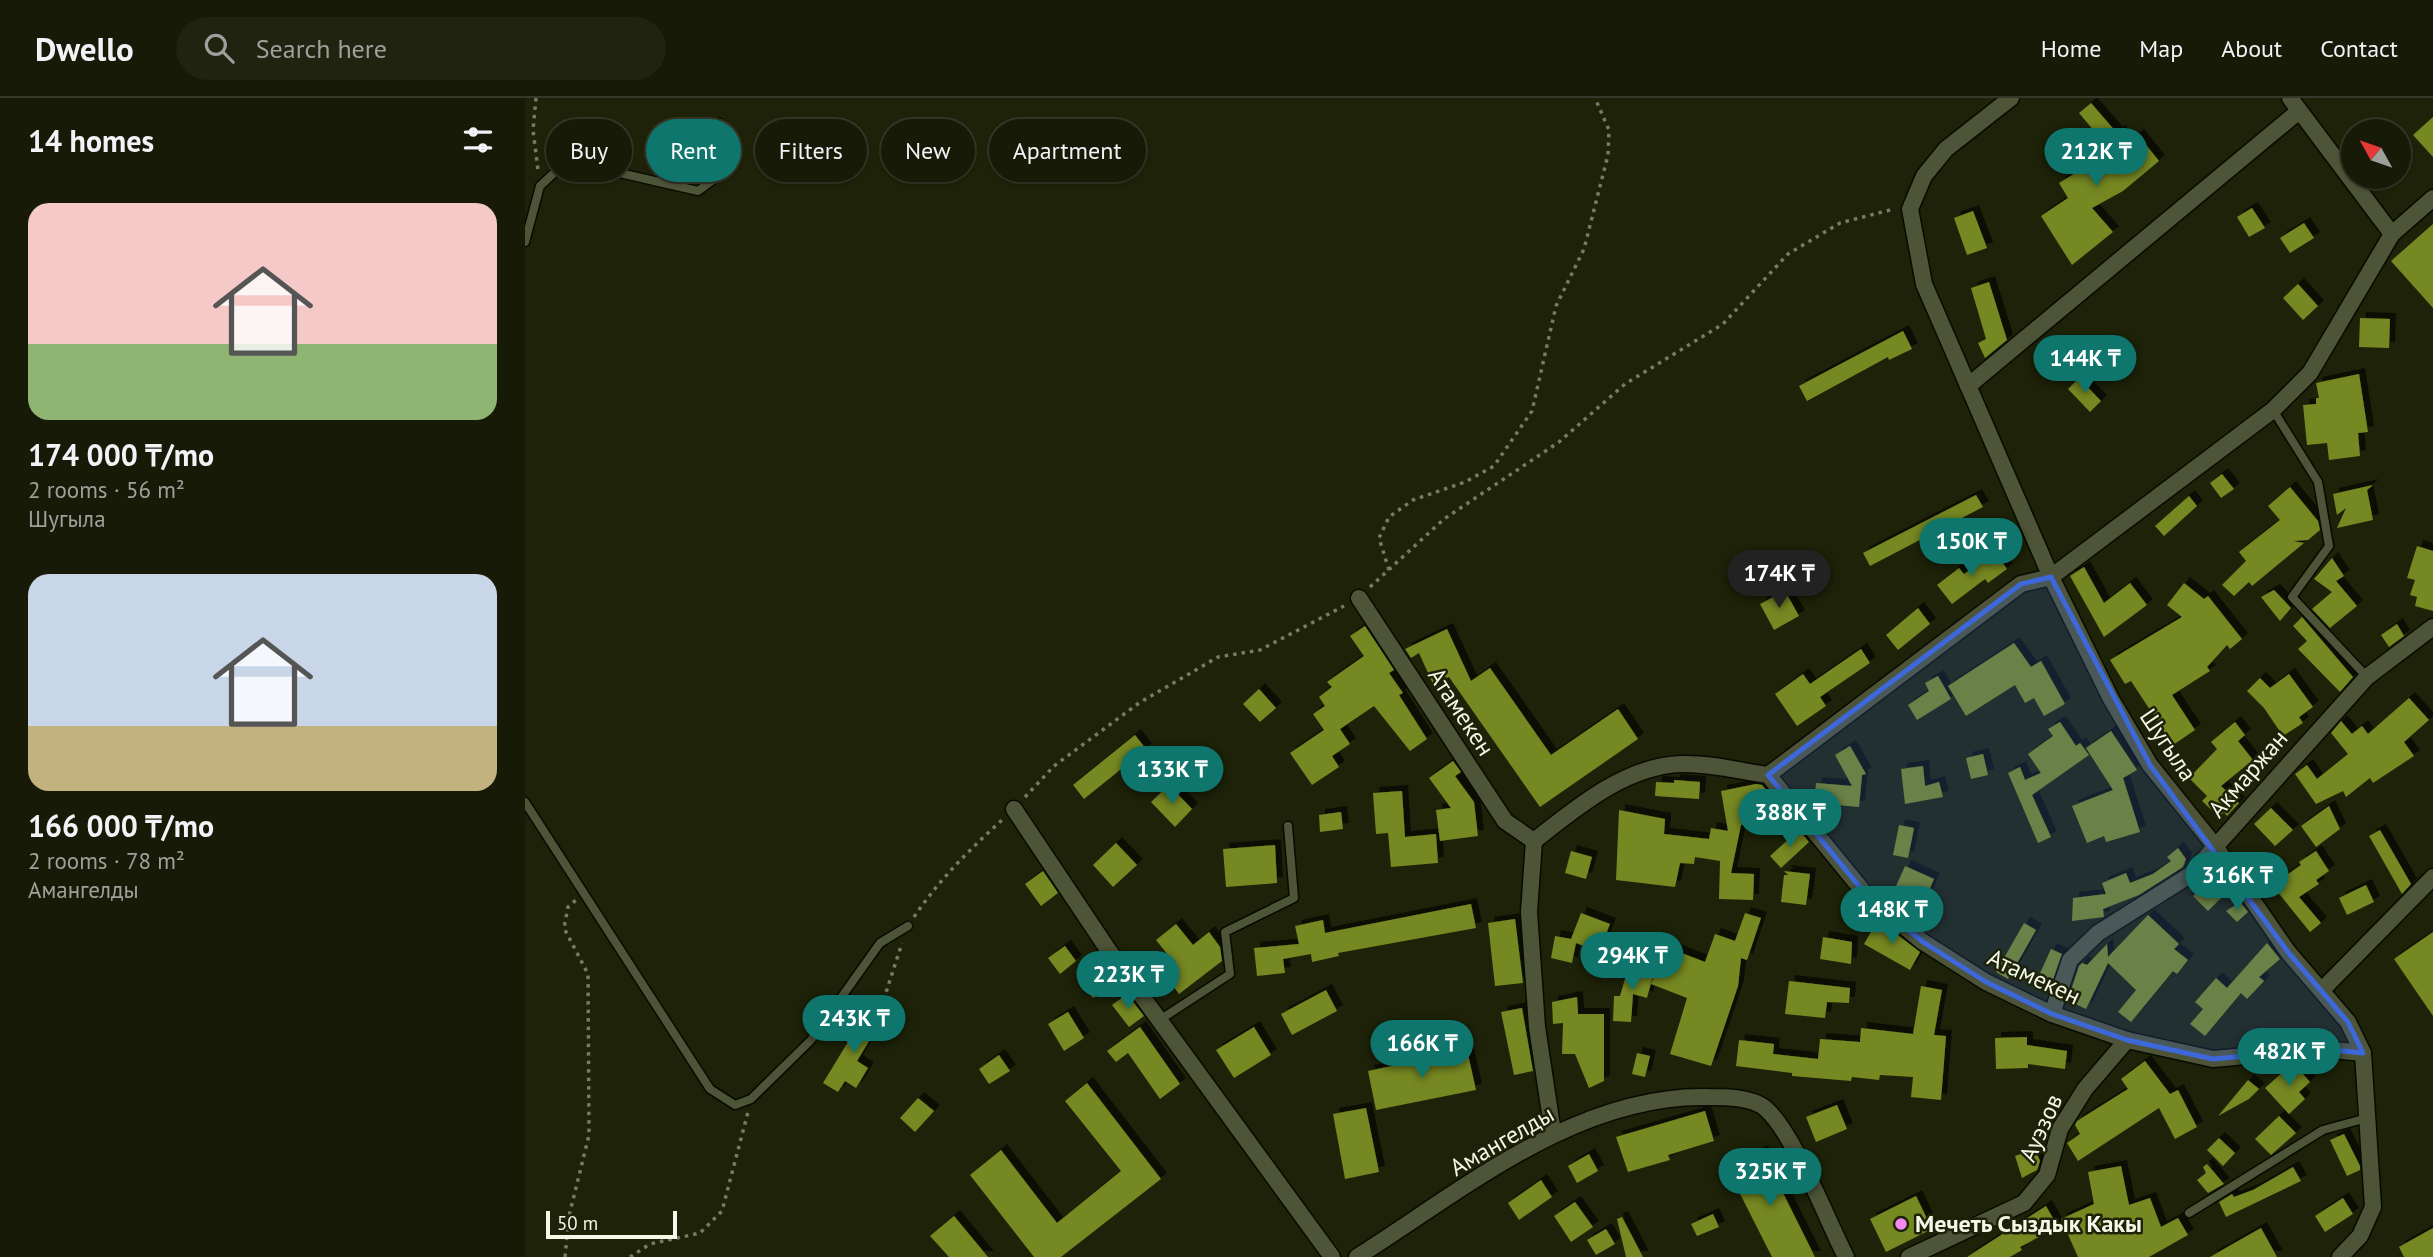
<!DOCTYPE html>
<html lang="en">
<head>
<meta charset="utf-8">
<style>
	body { margin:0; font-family:"PT Sans",sans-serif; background:#1f2310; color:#f1f3f6; height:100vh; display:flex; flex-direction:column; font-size:26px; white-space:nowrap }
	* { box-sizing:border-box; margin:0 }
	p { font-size:23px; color:#9ea19b }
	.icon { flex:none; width:38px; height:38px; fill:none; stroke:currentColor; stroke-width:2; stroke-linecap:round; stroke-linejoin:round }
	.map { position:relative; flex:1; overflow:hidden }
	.drawer { display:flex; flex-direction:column; background:#161a06; width:525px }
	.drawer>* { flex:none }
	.guide { position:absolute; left:21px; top:21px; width:665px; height:63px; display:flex; gap:14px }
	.needle { width:46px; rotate:310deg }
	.buttons { position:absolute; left:1816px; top:21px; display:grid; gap:14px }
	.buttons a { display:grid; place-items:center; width:70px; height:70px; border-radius:50%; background:#161a06; box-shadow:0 2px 5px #0004,0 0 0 2px #353828; font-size:35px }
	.scale { position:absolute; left:21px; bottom:18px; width:131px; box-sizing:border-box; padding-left:7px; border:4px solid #f3f8e7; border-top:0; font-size:19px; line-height:24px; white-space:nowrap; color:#f3f8e7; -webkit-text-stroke:5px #1d2208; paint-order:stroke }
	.price { position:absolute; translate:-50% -60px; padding:0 16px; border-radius:24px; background:#0f766e; color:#fff; font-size:23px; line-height:46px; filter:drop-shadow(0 2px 4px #0008) }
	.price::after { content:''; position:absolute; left:50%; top:42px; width:21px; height:16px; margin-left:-10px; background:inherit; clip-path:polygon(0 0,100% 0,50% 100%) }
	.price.on { background:#222; color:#fff }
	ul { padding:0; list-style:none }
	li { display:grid; align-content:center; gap:14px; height:371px; padding:0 28px }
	li span { display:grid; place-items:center; height:217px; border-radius:21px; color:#555 }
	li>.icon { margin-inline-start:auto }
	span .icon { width:126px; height:126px; fill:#fffc; stroke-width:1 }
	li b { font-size:30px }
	h2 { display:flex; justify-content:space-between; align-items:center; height:84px; padding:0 28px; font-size:30px }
	.tag { padding:0 24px; border-radius:32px; background:#161a06; box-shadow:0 2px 5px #0004,0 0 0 2px #353828; font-size:24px; line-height:63px }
	.tag.on { background:#0f766e; color:#fff }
	header { display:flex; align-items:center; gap:42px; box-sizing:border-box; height:98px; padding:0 35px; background:#161a06; border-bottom:2px solid #353828 }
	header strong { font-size:33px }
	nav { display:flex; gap:38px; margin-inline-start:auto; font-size:24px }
	.search { width:490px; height:63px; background:#1f2310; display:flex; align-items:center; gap:18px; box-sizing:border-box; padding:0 24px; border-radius:38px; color:#9ea19b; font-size:26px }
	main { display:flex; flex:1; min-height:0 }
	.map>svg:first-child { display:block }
	.building { fill:#768820; filter:url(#shadow) }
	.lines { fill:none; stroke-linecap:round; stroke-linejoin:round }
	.service-casing { stroke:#080b00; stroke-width:11 }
	.minor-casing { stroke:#080b00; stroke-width:19 }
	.path { stroke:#767b65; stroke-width:3.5; stroke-dasharray:3.5 5; stroke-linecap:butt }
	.service { stroke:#4e5438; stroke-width:8 }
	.minor { stroke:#4e5438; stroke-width:16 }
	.marked { fill:#3d68da; fill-opacity:0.2; stroke:#3d68da; stroke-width:5; stroke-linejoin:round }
	.poi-dot { fill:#f589ef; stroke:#1d2208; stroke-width:2.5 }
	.labels { text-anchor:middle; stroke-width:5; stroke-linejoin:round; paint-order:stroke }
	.street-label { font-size:24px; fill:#f3f8e7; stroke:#1d2208 }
	.poi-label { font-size:24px; font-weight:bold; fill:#f3f8e7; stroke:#1d2208; text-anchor:start }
</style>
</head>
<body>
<header>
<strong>Dwello</strong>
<div class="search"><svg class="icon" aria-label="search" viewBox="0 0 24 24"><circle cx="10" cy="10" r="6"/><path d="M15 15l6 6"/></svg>Search here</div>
<nav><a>Home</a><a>Map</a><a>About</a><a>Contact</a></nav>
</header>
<main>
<section class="drawer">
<h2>14 homes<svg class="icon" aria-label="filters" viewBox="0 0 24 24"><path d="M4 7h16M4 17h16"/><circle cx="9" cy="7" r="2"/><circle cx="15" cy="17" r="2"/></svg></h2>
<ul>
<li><span style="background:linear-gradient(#f6c9c9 65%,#8fb573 0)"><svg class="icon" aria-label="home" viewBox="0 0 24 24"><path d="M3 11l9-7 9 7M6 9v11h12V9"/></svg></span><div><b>174 000 ₸/mo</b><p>2 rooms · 56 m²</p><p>Шугыла</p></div></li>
<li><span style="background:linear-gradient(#c9d6e8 70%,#c2b280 0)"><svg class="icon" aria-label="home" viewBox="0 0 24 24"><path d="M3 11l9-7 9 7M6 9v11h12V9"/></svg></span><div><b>166 000 ₸/mo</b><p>2 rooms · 78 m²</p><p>Амангелды</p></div></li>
</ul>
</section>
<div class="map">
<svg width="1908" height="1159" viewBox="0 0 1908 1159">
	<defs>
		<filter id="shadow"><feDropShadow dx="6" dy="-6" stdDeviation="0" flood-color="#0009"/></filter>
	</defs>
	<rect width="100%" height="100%" fill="#1d2208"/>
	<!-- building -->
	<g class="building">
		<polygon points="1566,5 1592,35 1594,33 1604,44 1613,37 1634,63 1598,93 1567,110 1588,134 1547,167 1516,118 1543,100 1534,85 1582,56 1577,50 1580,46 1554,15"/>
		<polygon points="1908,19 1908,59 1888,37"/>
		<polygon points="1727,110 1740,130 1724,139 1712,119"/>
		<polygon points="1448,113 1462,150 1442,157 1429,120"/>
		<polygon points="1779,125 1789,140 1765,155 1755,140"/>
		<polygon points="1908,126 1908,210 1866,163"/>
		<polygon points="1464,184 1482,242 1460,260 1453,245 1461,241 1446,190"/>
		<polygon points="1773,186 1793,208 1778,222 1758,200"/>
		<polygon points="1835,220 1865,221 1864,250 1834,249"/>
		<polygon points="1378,233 1387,251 1364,262 1363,259 1282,303 1274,288"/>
		<polygon points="1834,276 1843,334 1833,335 1835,358 1804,362 1802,345 1782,347 1778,307 1791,306 1791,300 1794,300 1791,285"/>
		<polygon points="1554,280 1576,303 1565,314 1543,291"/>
		<polygon points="1697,376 1709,391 1696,400 1685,385"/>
		<polygon points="1848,387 1842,392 1848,422 1812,430 1821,410 1812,417 1808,396"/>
		<polygon points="1765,389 1793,423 1795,432 1783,442 1768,443 1779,445 1727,488 1724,484 1709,498 1697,487 1721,463 1714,454 1755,422 1743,408"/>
		<polygon points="1451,397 1458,409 1345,468 1338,455"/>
		<polygon points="1664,398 1672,408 1639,438 1630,428"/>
		<polygon points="1892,448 1908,453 1908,513 1890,508 1892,499 1885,497 1890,482 1882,480"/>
		<polygon points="1470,454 1482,471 1463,485 1460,481 1427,506 1412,487 1434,470 1439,476"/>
		<polygon points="1807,460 1819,478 1811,483 1832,508 1805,530 1787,511 1807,494 1789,481"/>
		<polygon points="1559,469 1579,505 1605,485 1622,507 1579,539 1545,478"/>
		<polygon points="1659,485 1679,501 1683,498 1717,541 1705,551 1702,547 1682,569 1685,573 1647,597 1670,632 1648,647 1606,583 1600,586 1585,562 1657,519 1642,507"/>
		<polygon points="1749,492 1766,510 1755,523 1736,499"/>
		<polygon points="1260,493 1274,518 1249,532 1235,506"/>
		<polygon points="1393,510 1405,526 1373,552 1361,537"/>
		<polygon points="1777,519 1828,579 1815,594 1773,551 1782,543 1768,528"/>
		<polygon points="1872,526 1879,538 1864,549 1856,537"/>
		<polygon points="840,528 869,572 864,575 878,595 874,597 902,641 885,653 849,608 815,631 825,646 807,658 814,669 787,687 765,655 799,632 788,616 800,608 794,599 807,589 802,584 839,558 825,538"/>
		<polygon points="922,531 946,583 965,570 1026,657 1093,611 1113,641 1015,709 924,579 908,586 894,555 886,560 880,551"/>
		<polygon points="1489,545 1506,569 1516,563 1540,606 1519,618 1509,600 1500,605 1490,587 1441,618 1423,588"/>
		<polygon points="1336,551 1345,565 1295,599 1301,608 1272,628 1250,596 1278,576 1285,586"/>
		<polygon points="1764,576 1788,609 1774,619 1778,625 1758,638 1739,610 1722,593 1735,580 1745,590"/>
		<polygon points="1413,578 1426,601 1392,622 1383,607 1404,593 1400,585"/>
		<polygon points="734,591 751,610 735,624 718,606"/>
		<polygon points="1884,600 1904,622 1879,644 1889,658 1848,685 1845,680 1821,699 1818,693 1791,706 1770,676 1782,667 1792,681 1823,656 1806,635 1816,623 1827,636 1837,628 1843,636"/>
		<polygon points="1535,624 1551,648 1555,645 1564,657 1507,697 1526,739 1513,745 1483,675 1495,669 1500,682 1516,675 1503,656 1528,638 1523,631"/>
		<polygon points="1710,624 1720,637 1713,643 1728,662 1696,688 1714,705 1702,718 1699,714 1694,719 1677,703 1682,698 1664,680 1692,651 1686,644"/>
		<polygon points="1586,633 1612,672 1598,680 1615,734 1581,744 1579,738 1562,745 1547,708 1588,692 1561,650"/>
		<polygon points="610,637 621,651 559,701 548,687"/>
		<polygon points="1325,648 1341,676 1337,677 1334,709 1289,705 1291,685 1327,688 1310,657"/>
		<polygon points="1458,656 1463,677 1446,681 1441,660"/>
		<polygon points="928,663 936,674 930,678 949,704 953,738 915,743 911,712 926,710 904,680"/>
		<polygon points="1398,668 1400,688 1414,684 1418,699 1380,706 1376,671"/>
		<polygon points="1149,682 1175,684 1174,701 1130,698 1131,684 1149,685"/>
		<polygon points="1231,686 1237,687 1248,700 1245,701 1252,720 1216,727 1206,775 1229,776 1228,802 1194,801 1195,763 1170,759 1169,766 1155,765 1150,789 1091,782 1094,712 1140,721 1139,736 1184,741 1186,730 1203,733 1196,693"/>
		<polygon points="644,687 667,711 650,729 626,704"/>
		<polygon points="877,693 880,739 911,736 913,765 866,769 863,735 851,736 848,695"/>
		<polygon points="1804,708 1815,731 1791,749 1776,728"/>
		<polygon points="1746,710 1768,732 1750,748 1729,726"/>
		<polygon points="816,714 818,731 795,734 794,717"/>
		<polygon points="1374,727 1389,730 1383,760 1368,757"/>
		<polygon points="1274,732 1284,744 1256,770 1245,758"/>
		<polygon points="1855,732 1886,786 1877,796 1844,738"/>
		<polygon points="591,745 612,767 588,789 568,767"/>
		<polygon points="750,747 752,785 701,789 698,751"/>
		<polygon points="1653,750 1661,761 1658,769 1614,797 1578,811 1579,819 1547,823 1548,800 1581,796 1577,785 1601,775 1605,785 1628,776 1646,763 1642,759"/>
		<polygon points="1046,753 1067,759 1061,781 1040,775"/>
		<polygon points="1791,753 1804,773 1791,782 1794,786 1774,799 1796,825 1785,834 1747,787 1776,767 1774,764"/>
		<polygon points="1380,768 1409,781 1397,808 1368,795"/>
		<polygon points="518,773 533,795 516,808 500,786"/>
		<polygon points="1259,773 1285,776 1281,807 1256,804 1259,777 1263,777"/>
		<polygon points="1685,782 1699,797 1683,813 1668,798"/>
		<polygon points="1841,787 1849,804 1822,817 1814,800"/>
		<polygon points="1715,804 1723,814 1712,824 1701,813"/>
		<polygon points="946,806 951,830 813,855 814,858 787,864 786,856 758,861 760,875 732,878 729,850 774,846 770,828 798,822 800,835"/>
		<polygon points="1056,815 1085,826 1074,854 1051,845 1047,865 1026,860 1030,838 1046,841"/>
		<polygon points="1220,815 1236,820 1222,862 1216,860 1213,888 1186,968 1145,956 1162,900 1126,886 1141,849 1180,864 1190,836 1210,843"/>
		<polygon points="1623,817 1654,846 1649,851 1663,862 1652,876 1648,873 1606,924 1593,914 1611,892 1583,865 1561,911 1546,904 1548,900 1544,898 1554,868 1557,865 1562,867 1582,846 1583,859"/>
		<polygon points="990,821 998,885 970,888 963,825"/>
		<polygon points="1353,822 1395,854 1385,872 1339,846"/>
		<polygon points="1499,825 1511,832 1483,881 1471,874"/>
		<polygon points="651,826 668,847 684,834 695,849 697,863 654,896 635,871 647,862 631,842"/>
		<polygon points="1908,834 1908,918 1869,861"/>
		<polygon points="1298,839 1327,844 1326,866 1295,861"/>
		<polygon points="1742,845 1755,861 1734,879 1739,883 1722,901 1716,895 1680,938 1665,926 1678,911 1670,904 1691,880 1702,890"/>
		<polygon points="540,848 551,863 535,876 523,860"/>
		<polygon points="1526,851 1537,856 1525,890 1511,884"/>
		<polygon points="1104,867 1129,874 1122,900 1108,896 1106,924 1088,923 1089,898 1095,898"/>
		<polygon points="574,872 586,887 568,900 557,885"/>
		<polygon points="1264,883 1325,890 1324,905 1302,904 1300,920 1260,916"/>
		<polygon points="1396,888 1417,892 1409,937 1421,938 1416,1002 1386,999 1388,979 1355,977 1354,982 1327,979 1326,983 1267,978 1267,975 1211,968 1214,942 1249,946 1248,956 1293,961 1295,941 1335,944 1336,930 1388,936"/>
		<polygon points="801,892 812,913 767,937 756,916"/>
		<polygon points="602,896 619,918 604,929 587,907"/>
		<polygon points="1052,899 1053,916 1079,916 1079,983 1064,990 1050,956 1037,956 1038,925 1028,926 1027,904"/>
		<polygon points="997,910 1008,973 989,977 976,914"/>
		<polygon points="343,911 358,920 332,963 343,970 331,990 320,983 313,994 298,985"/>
		<polygon points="543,914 559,940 539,953 523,926"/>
		<polygon points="615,929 655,986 635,1001 603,955 591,964 582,953"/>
		<polygon points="729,929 746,957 709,980 691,952"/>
		<polygon points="1502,939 1502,947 1542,953 1540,971 1503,966 1503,970 1471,971 1470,940"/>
		<polygon points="942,952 951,992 851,1012 843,973"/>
		<polygon points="1112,955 1125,958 1120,979 1107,976"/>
		<polygon points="474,957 485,973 464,986 454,971"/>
		<polygon points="1620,963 1645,996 1653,992 1672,1029 1650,1041 1634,1010 1553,1063 1542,1045 1555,1036 1550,1027 1552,1023 1603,991 1596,981"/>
		<polygon points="1768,965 1785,984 1774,994 1780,1001 1764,1016 1740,990"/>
		<polygon points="1723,982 1734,991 1724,1001 1693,1018"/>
		<polygon points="562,985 636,1081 536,1159 509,1159 445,1077 476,1052 532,1125 596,1073 540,1003"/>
		<polygon points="393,1000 409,1013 390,1034 375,1020"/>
		<polygon points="1312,1007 1322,1031 1291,1044 1281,1019"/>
		<polygon points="841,1010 854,1074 820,1081 808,1016"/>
		<polygon points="1180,1013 1189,1043 1143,1057 1145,1062 1103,1074 1091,1039"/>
		<polygon points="1754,1018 1771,1035 1746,1057 1730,1041"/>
		<polygon points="1819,1036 1835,1068 1835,1072 1822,1078 1805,1042"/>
		<polygon points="1694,1040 1710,1055 1698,1068 1682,1052"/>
		<polygon points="1510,1051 1515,1063 1512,1072 1497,1080 1490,1058"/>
		<polygon points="1237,1053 1290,1159 1247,1159 1202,1070"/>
		<polygon points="1064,1056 1073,1073 1052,1085 1043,1068"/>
		<polygon points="1682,1066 1699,1086 1683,1095 1672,1082 1681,1075 1678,1069"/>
		<polygon points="1596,1068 1604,1107 1625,1100 1636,1129 1653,1120 1663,1137 1624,1159 1553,1159 1536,1121 1569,1106 1563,1074"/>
		<polygon points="1768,1069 1776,1083 1701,1119 1694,1104 1707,1096 1709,1099 1728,1092"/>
		<polygon points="1016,1082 1027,1099 994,1122 983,1105"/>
		<polygon points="1391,1098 1407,1131 1361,1154 1345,1121"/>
		<polygon points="1818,1100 1828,1116 1800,1134 1790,1118"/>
		<polygon points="1050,1104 1068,1129 1046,1144 1029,1118"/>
		<polygon points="1521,1108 1533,1129 1495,1149 1497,1152 1485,1159 1442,1159"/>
		<polygon points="1188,1116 1194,1129 1172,1138 1166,1126"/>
		<polygon points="429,1118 463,1159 424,1159 405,1138"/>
		<polygon points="1097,1119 1118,1159 1101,1159 1092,1121"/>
		<polygon points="1736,1130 1752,1159 1685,1159 1713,1143"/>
		<polygon points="1908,1130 1908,1159 1879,1159 1874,1149"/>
		<polygon points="1081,1131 1090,1146 1071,1157 1062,1142"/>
	</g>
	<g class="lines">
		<!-- service casing -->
		<g class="service-casing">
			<g id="service">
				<polyline points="0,144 15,88 29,75 60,67 173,93 188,82 194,25"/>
				<polyline points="1748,312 1793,384 1804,448 1767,499 1842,579"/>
				<polyline points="0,704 185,991 210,1007 226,1001 286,942 355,845 383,828"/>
				<polyline points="636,921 705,876 700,834 769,800 763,728"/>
				<polyline points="1664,1115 1798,1032 1842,1020"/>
			</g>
		</g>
		<!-- minor casing -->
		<g class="minor-casing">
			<g id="minor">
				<polyline points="1486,0 1421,51 1399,78 1385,111 1399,186 1526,479 1586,601 1625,667 1690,748 1763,854 1823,924 1838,955 1848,1109 1835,1138 1815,1159"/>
				<polyline points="1765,0 1867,136"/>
				<polyline points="1443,288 1774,13"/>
				<polyline points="834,500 980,723 1009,743 1004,814 1012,929 1028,1035"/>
				<polyline points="1243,677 1496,486 1526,479 1748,312 1785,275 1867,136 1908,100"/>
				<polyline points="489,711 584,853 807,1159"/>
				<path d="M1009 743C1051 710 1100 668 1156 666 1184 665 1215 673 1243 677L1342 798 1398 844 1461 884 1527 916 1602 942 1688 961 1798 951 1838 955"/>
				<polyline points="1797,892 1908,779"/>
				<polyline points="1527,916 1545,862 1573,835 1665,777 1842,579 1908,529"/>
				<path d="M832 1159C938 1092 1052 996 1183 999 1201 999 1226 999 1240 1010 1269 1035 1302 1122 1321 1159"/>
				<polyline points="1384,1159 1499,1105 1522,1077 1535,1031 1560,991 1602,942"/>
			</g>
		</g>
		<!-- path -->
		<g class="path">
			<polyline points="11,0 8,32 13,72"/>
			<polyline points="864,472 854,440 864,419 888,402 940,384 969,368 1007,313 1031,208 1059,151 1083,57 1084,32 1070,0"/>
			<polyline points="845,489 919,421 1034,344 1100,286 1198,226 1263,156 1315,125 1369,111"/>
			<polyline points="500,699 529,668 614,605 693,559 735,552 819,508"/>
			<path d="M389 819C414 782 444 752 477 722"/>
			<polyline points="356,910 377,845"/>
			<polyline points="40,1159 44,1118 64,1037 63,876 39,830 43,809 51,802"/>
			<polyline points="105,1159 125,1146 175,1135 197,1113 223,1014"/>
		</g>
		<!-- service -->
		<use href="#service" class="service"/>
		<!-- minor -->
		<use href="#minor" class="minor"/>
	</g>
	<!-- marked area -->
	<path class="marked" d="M1526 479 1625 667 1763 854 1823 924 1838 955 1798 951 1688 961 1602 942 1527 916 1461 884 1398 844 1342 798 1243 677 1496 486Z"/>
	<!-- markers -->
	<circle class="poi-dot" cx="1376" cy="1126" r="7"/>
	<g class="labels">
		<!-- street labels -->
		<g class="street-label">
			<text transform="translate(936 614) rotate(57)" y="8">Атамекен</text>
			<text transform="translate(1643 647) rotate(56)" y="8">Шугыла</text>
			<text transform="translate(1723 676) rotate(-49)" y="8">Акмаржан</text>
			<text transform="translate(1509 879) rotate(25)" y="8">Атамекен</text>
			<text transform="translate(1516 1030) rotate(-66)" y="8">Ауэзов</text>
			<text transform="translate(977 1043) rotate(-30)" y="8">Амангелды</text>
		</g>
		<!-- poi labels -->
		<g class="poi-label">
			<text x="1390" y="1134">Мечеть Сыздык Какы</text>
		</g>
	</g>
</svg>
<div class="buttons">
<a><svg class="needle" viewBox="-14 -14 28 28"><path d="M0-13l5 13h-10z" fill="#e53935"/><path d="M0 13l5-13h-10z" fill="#9ea19b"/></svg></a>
</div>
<div class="scale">50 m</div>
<b class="price" style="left:1571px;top:90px">212K ₸</b>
<b class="price" style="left:1560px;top:297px">144K ₸</b>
<b class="price" style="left:1446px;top:480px">150K ₸</b>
<b class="price on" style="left:1254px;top:512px">174K ₸</b>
<b class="price" style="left:647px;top:708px">133K ₸</b>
<b class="price" style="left:1265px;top:751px">388K ₸</b>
<b class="price" style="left:1712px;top:814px">316K ₸</b>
<b class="price" style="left:1367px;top:848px">148K ₸</b>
<b class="price" style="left:1107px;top:894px">294K ₸</b>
<b class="price" style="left:603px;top:913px">223K ₸</b>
<b class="price" style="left:329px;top:957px">243K ₸</b>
<b class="price" style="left:897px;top:982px">166K ₸</b>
<b class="price" style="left:1764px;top:990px">482K ₸</b>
<b class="price" style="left:1245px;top:1110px">325K ₸</b>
<div class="guide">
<a class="tag">Buy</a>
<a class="tag on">Rent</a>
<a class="tag">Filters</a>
<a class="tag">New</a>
<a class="tag">Apartment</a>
</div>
</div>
</main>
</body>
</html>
